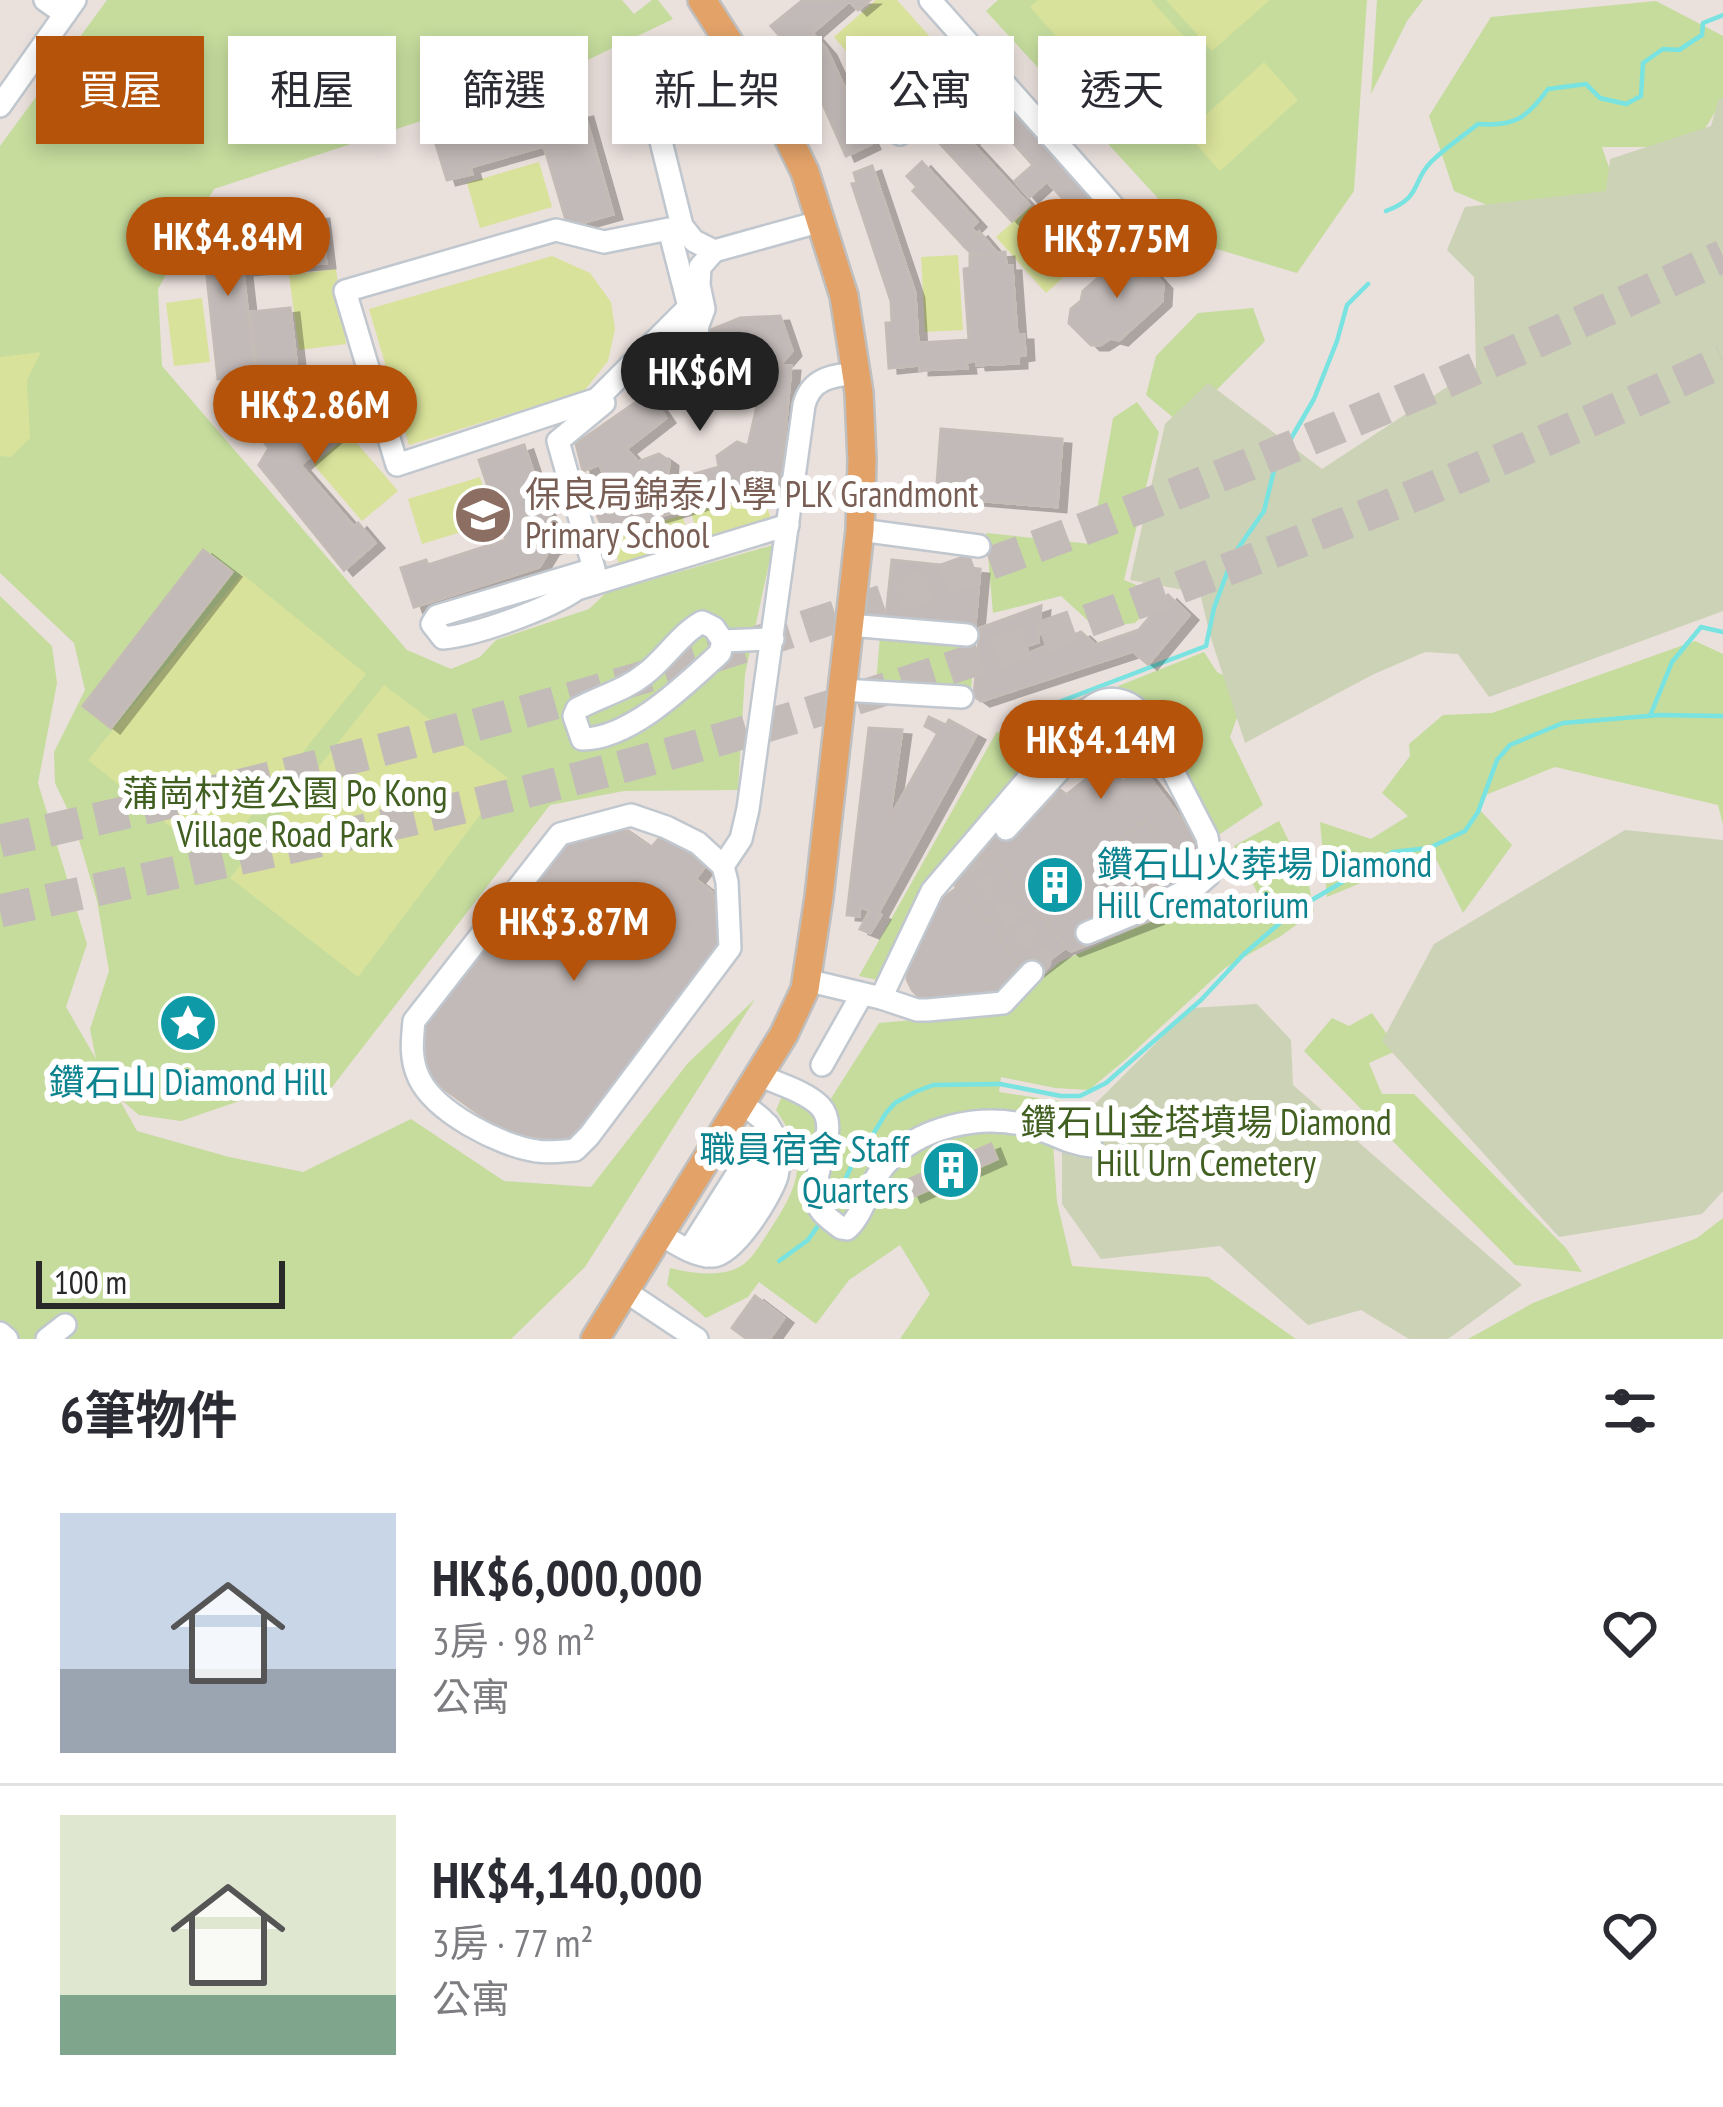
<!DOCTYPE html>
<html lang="zh-TW">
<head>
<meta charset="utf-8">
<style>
	body { margin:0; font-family:"PT Sans Narrow","Noto Sans TC",sans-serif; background:#f2f2f3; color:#2b2b33; height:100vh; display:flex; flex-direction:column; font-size:45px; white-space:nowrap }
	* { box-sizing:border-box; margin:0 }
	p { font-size:39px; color:#7c7c81 }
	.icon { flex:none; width:66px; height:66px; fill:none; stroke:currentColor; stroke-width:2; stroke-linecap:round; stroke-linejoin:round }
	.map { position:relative; height:1339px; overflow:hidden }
	.sheet { display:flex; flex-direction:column; background:#fff; flex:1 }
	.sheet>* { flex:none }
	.banner { position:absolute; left:36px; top:36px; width:1653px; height:108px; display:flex; gap:24px }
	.scale { position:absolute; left:36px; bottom:30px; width:249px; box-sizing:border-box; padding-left:12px; border:6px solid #292929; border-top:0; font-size:33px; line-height:42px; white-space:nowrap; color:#292929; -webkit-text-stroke:9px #fff; paint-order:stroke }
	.price { position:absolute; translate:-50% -102px; padding:0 27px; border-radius:42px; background:#b45309; color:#fff; font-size:39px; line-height:78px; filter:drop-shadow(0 3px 6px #0008) }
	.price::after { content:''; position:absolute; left:50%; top:72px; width:36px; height:27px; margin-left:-18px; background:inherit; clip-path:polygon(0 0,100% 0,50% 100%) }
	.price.current { background:#222; color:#fff }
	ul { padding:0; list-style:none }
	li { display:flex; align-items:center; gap:36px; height:300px; padding:0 60px }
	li+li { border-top:3px solid #e1e1e2 }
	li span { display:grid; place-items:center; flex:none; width:336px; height:240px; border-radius:0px; color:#555 }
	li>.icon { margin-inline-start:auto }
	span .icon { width:144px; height:144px; fill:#fffc; stroke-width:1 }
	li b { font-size:51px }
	h2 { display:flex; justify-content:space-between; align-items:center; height:144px; padding:0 60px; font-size:51px }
	.tag { padding:0 42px; border-radius:0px; background:#fff; box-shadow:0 6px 18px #0003; font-size:42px; line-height:108px }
	.tag.current { background:#b45309; color:#fff }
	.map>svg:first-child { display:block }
	.green { fill:#c5dc9d }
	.cemetery { fill:#ccd2b5 }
	.pitch { fill:#d9e29a }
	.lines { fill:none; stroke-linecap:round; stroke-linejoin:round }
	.stream { stroke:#78e3e0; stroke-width:4.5 }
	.building { fill:#c2bab8; stroke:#c5bbb6; stroke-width:3; filter:url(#shadow) }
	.minor-tunnel { stroke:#c3bbb8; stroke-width:21; stroke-dasharray:21 10; stroke-linecap:butt }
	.highway-tunnel { stroke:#c3bbb8; stroke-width:33; stroke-dasharray:33 16; stroke-linecap:butt }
	.minor-casing { stroke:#c0c7ce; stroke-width:26 }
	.major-casing { stroke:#bfbfbf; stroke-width:32 }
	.minor { stroke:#fff; stroke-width:21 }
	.major { stroke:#e3a268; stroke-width:27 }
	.labels { text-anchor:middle; stroke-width:12; stroke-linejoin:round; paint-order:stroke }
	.education-label { font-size:36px; fill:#785e54; stroke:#fff; text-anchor:start }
	.park-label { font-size:36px; fill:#405f20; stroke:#fff }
	.culture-label { font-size:36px; fill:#0d838f; stroke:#fff; text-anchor:start }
</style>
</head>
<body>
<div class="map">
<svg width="1723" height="1339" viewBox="0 0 1723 1339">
	<defs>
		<filter id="shadow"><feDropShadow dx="9" dy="5" stdDeviation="0" flood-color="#0004"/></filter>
	</defs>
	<rect width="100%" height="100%" fill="#eae0dc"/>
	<!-- green -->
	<g class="green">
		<polygon points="107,0 622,0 634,14 652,0 658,0 673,19 546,80 214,189 158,289 162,366 407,650 451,669 480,657 496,640 589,609 606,593 773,545 745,674 738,790 624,791 550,805 329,1091 248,1098 181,1121 139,1115 118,1097 137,1131 229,1157 303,1172 411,1119 504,1181 591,1187 688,1063 755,999 585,1267 511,1339 16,1339 0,1319 0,596 52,646 57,683 38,783 87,944 66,1007 96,1059 90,1029 109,971 97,901 74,823 55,783 54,752 85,690 74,643 0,573 0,146"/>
		<polygon points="998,0 1367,0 1354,191 1297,273 1200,244 986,11"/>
		<polygon points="1377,0 1423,0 1407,21 1371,94"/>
		<polygon points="1656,1 1723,36 1723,99 1694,147 1602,147 1618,194 1513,216 1454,191 1429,116 1491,17"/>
		<polygon points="1253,308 1265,341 1182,425 1146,395 1156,356 1198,313"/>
		<polygon points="1137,402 1159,432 1124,580 1162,595 1135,623 1096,628 1061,596 993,613 986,533 1091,544 1113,418"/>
		<polygon points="880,636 975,644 971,691 876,683"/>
		<polygon points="1695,641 1723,654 1723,825 1718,805 1555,767 1483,796 1480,810 1512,845 1463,913 1433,853 1327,897 1320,822 1371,839 1408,816 1382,793 1410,756 1409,744 1443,715 1492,713"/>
		<polygon points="1204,652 1217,672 1248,687 1230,737 1263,805 1214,838 1157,714 1118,686"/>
		<polygon points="1096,692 925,888 877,980 859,976 996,733"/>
		<path d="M1279 821 1308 880 1314 912 1281 936 1225 968 1125 1060 1089 1090 1055 1088 1001 1077 999 1092 1077 1104 1053 1144 1057 1202 1072 1266 1208 1277 1296 1339H900L930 1294 900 1245 849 1280 816 1324 759 1282 748 1297 706 1318 667 1285 670 1268C691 1273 714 1277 735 1269 750 1263 757 1249 766 1236 798 1187 812 1162 776 1110L791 1076 830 1100 879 1023 1003 1012 1060 962 1195 901 1229 910 1259 896 1234 846Z"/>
		<polygon points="1372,1013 1398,1050 1369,1063 1382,1094 1414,1094 1566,1248 1582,1272 1515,1265 1304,1051 1332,1018 1349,1026"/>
		<polygon points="1723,1218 1723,1339 1468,1339 1533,1303 1697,1238"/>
	</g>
	<!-- cemetery -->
	<g class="cemetery">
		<polygon points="1719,98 1723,99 1723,611 1489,697 1458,654 1425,652 1372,675 1245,743 1210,635 1200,593 1130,580 1165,424 1208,383 1322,469 1476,368 1474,277 1447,250 1465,207 1606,191 1610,159 1711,126"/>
		<polygon points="1625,830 1723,840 1723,1191 1702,1214 1559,1237 1382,1041 1434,944"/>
		<polygon points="1257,1004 1291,1040 1293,1085 1522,1285 1448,1339 1409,1339 1361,1310 1308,1325 1220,1246 1101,1259 1062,1204 1062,1137 1191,1008"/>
	</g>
	<!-- pitch -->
	<g class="pitch">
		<polygon points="876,0 897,0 949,58 894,106 834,37"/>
		<polygon points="1038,0 1151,0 1204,59 1133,122 1030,7"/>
		<polygon points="1166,0 1270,0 1212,51"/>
		<polygon points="1264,62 1298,100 1220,171 1186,133"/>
		<polygon points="539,162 552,207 480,228 467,183"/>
		<polygon points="1031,206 1081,262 1046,293 996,237"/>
		<polygon points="958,255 963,330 925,332 921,257"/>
		<polygon points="552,256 590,273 611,302 615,329 608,361 584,391 409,445 369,309"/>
		<polygon points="336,269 346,344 299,350 289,275"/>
		<polygon points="202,298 210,362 174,366 166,303"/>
		<polygon points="41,352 27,380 30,438 11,457 0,456 0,357"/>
		<polygon points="349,434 398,491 362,521 313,464"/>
		<polygon points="480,477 494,522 422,544 408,499"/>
		<polygon points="762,491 774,528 702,550 691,512"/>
		<polygon points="682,515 694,552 622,574 611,537"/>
		<polygon points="242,574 366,674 214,862 88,760"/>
		<polygon points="384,685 508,778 358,977 230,878"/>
	</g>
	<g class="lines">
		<!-- stream -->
		<g class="stream">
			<path d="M1386 211C1423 197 1411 182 1431 162 1445 148 1462 137 1478 124 1514 127 1527 118 1548 89L1586 84 1600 98 1626 104 1641 96 1643 63 1663 49 1679 50 1702 35 1703 23 1723 15"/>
			<polyline points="1650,716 1672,662 1701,627 1723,632"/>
			<polyline points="1009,721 1206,646 1214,608 1234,554 1264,511 1275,466 1314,399 1337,341 1347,305 1368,284"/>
			<polyline points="829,1204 837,1197 859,1150 872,1136 886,1113 895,1103 915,1092 933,1085 1000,1084 1061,1096 1080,1096 1106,1083 1201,1000 1244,954 1295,910 1393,852 1429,848 1465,831 1478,812 1497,760 1510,745 1563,723 1660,715 1723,716"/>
			<polyline points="779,1261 808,1240 822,1220"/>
		</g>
	</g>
	<!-- building -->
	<g class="building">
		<polygon points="803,0 870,0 858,10 849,1 812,33 827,50 857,115 869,110 877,131 867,135 871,144 846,156 806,66 771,26"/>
		<polygon points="989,87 1006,106 969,140 1029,205 1012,221 934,137"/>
		<polygon points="556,105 575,114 584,112 613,214 568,227 544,146 470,167 472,174 447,180 435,141"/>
		<polygon points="1013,110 1124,233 1107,248 1047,181 1029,197 1015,181 1033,165 997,125"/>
		<polygon points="922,162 977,222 971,228 977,234 964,246 913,191 917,187 907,176"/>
		<polygon points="872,166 915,293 918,343 969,340 964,269 970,268 970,255 1005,252 1006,266 1012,266 1017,335 1024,335 1025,355 1018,356 1018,363 977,365 976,361 966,362 967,368 920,370 920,365 889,368 886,323 892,323 891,301 852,184 857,183 854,173"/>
		<polygon points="320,214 326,263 244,270 238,221"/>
		<polygon points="237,219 255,377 218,379 201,221"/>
		<polygon points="979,232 997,253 972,254 964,246"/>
		<polygon points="1125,255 1138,256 1163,284 1162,301 1119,340 1111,338 1100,345 1091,345 1069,323 1071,309 1081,301 1083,291"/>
		<polygon points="290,308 297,369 258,373 251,312"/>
		<polygon points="780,316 792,351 779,366 791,366 780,490 753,488 605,533 591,501 610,493 600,464 583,471 576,444 649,393 666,418 626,449 638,462 659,454 669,461 668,476 684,477 719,467 717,456 737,442 748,446 758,401 737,399 739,382 723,381 710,363 704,333 740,318"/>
		<polygon points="333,374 364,410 300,465 354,527 358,523 375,543 344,570 259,465 269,448 261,438"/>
		<polygon points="941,429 1062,439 1057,507 936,497"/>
		<polygon points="524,445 558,546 550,549 539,567 414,607 401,568 426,560 428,565 506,540 479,460"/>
		<polygon points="203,550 232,572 111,728 83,706"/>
		<polygon points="892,560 980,569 975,625 886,617"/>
		<polygon points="1168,595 1189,615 1148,664 1133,651 981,701 974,696 980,628 1041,606 1038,642 1009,651 1018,658 1081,632 1095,645 1139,630"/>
		<polygon points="929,717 946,725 949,720 976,735 878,913 881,915 870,933 860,929 870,911 860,906 859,916 847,915 869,728 902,730 889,820 938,733 925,726"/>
		<polygon points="1103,766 1136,808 1098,837 1066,795"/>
		<polygon points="1141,767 1198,841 1176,858 1181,865 1142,896 1154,919 1071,951 1066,947 1028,976 1024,971 994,993 927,998 918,996 912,990 907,979 909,965 937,903 957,888 952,882 971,867 1029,793 1045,807 1060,790 1067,795 1100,770 1109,781 1117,774 1124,782"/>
		<polygon points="1145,820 1177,861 1140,891 1108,849"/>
		<polygon points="619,826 651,848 663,834 706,865 695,879 712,892 723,950 573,1142 507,1134 425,1075 421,1025 566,838"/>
		<polygon points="991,852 1023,894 986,922 954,881"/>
		<polygon points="1033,905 1066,947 1028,976 996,934"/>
		<polygon points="991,1144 997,1159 912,1197 905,1181"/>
		<polygon points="755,1296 784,1318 769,1339 747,1339 732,1328"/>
	</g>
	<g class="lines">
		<!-- minor-tunnel -->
		<polyline class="minor-tunnel" points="962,855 1042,956 1041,962 1032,972"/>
		<!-- highway-tunnel -->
		<g class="highway-tunnel">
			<path d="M0 841C284 778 565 707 841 615 1142 515 1436 391 1723 256"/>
			<path d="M0 911C208 865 416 822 621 767 997 666 1370 523 1723 361"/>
		</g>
		<!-- minor casing -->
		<g class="minor-casing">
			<g id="minor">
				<polyline points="45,0 65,14"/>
				<polyline points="930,0 1129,224"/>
				<polyline points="648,89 682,226 694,241 714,251 822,221"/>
				<polyline points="0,106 75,0"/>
				<polyline points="900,134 983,60"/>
				<polygon points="669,229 689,307 597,399 397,465 345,291 556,230 604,242"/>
				<polyline points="637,376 698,325"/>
				<polyline points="694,377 698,325 704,309 699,285 700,267 714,251"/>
				<path d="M604 403 558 441 594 569 437 616 432 624 443 638C476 635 549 609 577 589L788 525"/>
				<polyline points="860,530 979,546"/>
				<path d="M702 622 714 628 723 641 720 653C686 684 631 739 582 739L574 716 577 709C600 696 624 691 645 674 665 659 680 634 702 622Z"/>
				<polyline points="849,625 967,635"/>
				<polyline points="723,641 773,639"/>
				<polyline points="842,690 962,697"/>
				<path d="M1078 731C1113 753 1117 746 1147 721"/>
				<polyline points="1006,829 1089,738"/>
				<path d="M723 866 698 843 666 827 631 815 560 834 414 1021C412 1041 410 1059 419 1078 435 1112 500 1146 537 1151 549 1153 563 1151 575 1150L589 1136 730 948 727 882 723 866 741 839 748 809 804 405C811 378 831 376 857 373"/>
				<polyline points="806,980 881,998 917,1010 928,1010 1003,1003 1032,972"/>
				<path d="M881 998 932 891 1084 713C1106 691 1131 697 1147 721L1207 837 1212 865 1209 875 1199 884 1169 899 1087 933"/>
				<polyline points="822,1065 862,994"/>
				<path d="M759 1075C778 1084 805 1091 820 1106 844 1131 803 1179 820 1209 824 1216 835 1223 841 1228L847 1229C865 1213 868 1185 884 1166 918 1126 981 1113 1030 1126 1051 1132 1069 1144 1091 1146"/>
				<path d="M660 1234C675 1243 695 1257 713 1256 735 1254 771 1196 777 1176 780 1164 779 1149 775 1138 769 1122 755 1113 742 1104"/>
				<polyline points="689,1250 768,1125"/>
				<polyline points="706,1256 777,1145"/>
				<polyline points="625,1291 697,1339"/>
				<polyline points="0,1333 7,1339"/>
				<polyline points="47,1339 65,1325"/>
			</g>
		</g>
		<!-- major casing -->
		<g class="major-casing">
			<polyline id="major" points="595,1339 784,1034 805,989 819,897 860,530 862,461 859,393 844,296 805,172 783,127 702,0"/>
		</g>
		<!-- minor -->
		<use href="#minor" class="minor"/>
		<!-- major -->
		<use href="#major" class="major"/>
	</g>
	<!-- icons -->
	<defs>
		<g id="school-disc" transform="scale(3)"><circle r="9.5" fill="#8d6e63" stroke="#fff"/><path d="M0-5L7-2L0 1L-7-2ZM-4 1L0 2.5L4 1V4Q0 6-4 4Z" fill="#fff"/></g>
		<g id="building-disc" transform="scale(3)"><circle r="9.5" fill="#0f9aa8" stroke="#fff"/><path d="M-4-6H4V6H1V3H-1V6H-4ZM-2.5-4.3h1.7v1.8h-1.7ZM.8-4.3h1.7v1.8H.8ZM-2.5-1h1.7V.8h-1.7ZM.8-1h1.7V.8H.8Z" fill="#fff"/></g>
		<g id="sight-disc" transform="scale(3)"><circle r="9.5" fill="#0f9aa8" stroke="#fff"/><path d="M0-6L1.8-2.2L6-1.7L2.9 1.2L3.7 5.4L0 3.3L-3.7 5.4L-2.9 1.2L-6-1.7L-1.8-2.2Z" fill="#fff"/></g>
	</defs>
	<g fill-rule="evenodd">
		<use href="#school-disc" x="483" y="515"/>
		<use href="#building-disc" x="1055" y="885"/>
		<use href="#sight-disc" x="188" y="1023"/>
		<use href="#building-disc" x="951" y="1170"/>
	</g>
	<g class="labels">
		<!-- education labels -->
		<g class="education-label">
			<text x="525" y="507">保良局錦泰小學 PLK Grandmont<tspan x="525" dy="41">Primary School</tspan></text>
		</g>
		<!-- park labels -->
		<g class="park-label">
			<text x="285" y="806">蒲崗村道公園 Po Kong<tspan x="285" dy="41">Village Road Park</tspan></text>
			<text x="1206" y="1135">鑽石山金塔墳場 Diamond<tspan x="1206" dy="41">Hill Urn Cemetery</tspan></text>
		</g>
		<!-- culture labels -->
		<g class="culture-label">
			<text x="1097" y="877">鑽石山火葬場 Diamond<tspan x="1097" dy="41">Hill Crematorium</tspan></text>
			<text x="188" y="1095" text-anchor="middle">鑽石山 Diamond Hill</text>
			<text x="909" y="1162" text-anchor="end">職員宿舍 Staff<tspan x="909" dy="41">Quarters</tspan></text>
		</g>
	</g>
</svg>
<div class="scale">100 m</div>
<b class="price" style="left:228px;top:299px">HK$4.84M</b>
<b class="price" style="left:1117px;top:301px">HK$7.75M</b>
<b class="price current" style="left:700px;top:434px">HK$6M</b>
<b class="price" style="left:315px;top:467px">HK$2.86M</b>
<b class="price" style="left:1101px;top:802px">HK$4.14M</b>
<b class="price" style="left:574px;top:984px">HK$3.87M</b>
<div class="banner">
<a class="tag current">買屋</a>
<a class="tag">租屋</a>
<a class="tag">篩選</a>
<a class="tag">新上架</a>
<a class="tag">公寓</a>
<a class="tag">透天</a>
</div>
</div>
<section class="sheet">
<h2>6筆物件<svg class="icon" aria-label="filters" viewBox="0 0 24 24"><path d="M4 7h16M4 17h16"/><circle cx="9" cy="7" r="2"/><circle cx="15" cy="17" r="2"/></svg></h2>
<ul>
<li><span style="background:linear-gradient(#c9d6e8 65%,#9aa5b1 0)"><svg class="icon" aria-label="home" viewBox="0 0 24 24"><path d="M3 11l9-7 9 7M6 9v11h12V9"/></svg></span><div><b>HK$6,000,000</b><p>3房 · 98 m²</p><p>公寓</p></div><svg class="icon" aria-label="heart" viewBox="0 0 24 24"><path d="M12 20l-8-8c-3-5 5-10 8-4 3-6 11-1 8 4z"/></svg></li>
<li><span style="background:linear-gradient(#dfe7d0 75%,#7fa58c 0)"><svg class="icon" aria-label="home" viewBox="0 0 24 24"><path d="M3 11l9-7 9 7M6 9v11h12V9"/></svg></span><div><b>HK$4,140,000</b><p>3房 · 77 m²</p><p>公寓</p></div><svg class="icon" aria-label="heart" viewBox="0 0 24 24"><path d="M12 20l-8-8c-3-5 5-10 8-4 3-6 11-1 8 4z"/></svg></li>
</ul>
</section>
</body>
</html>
